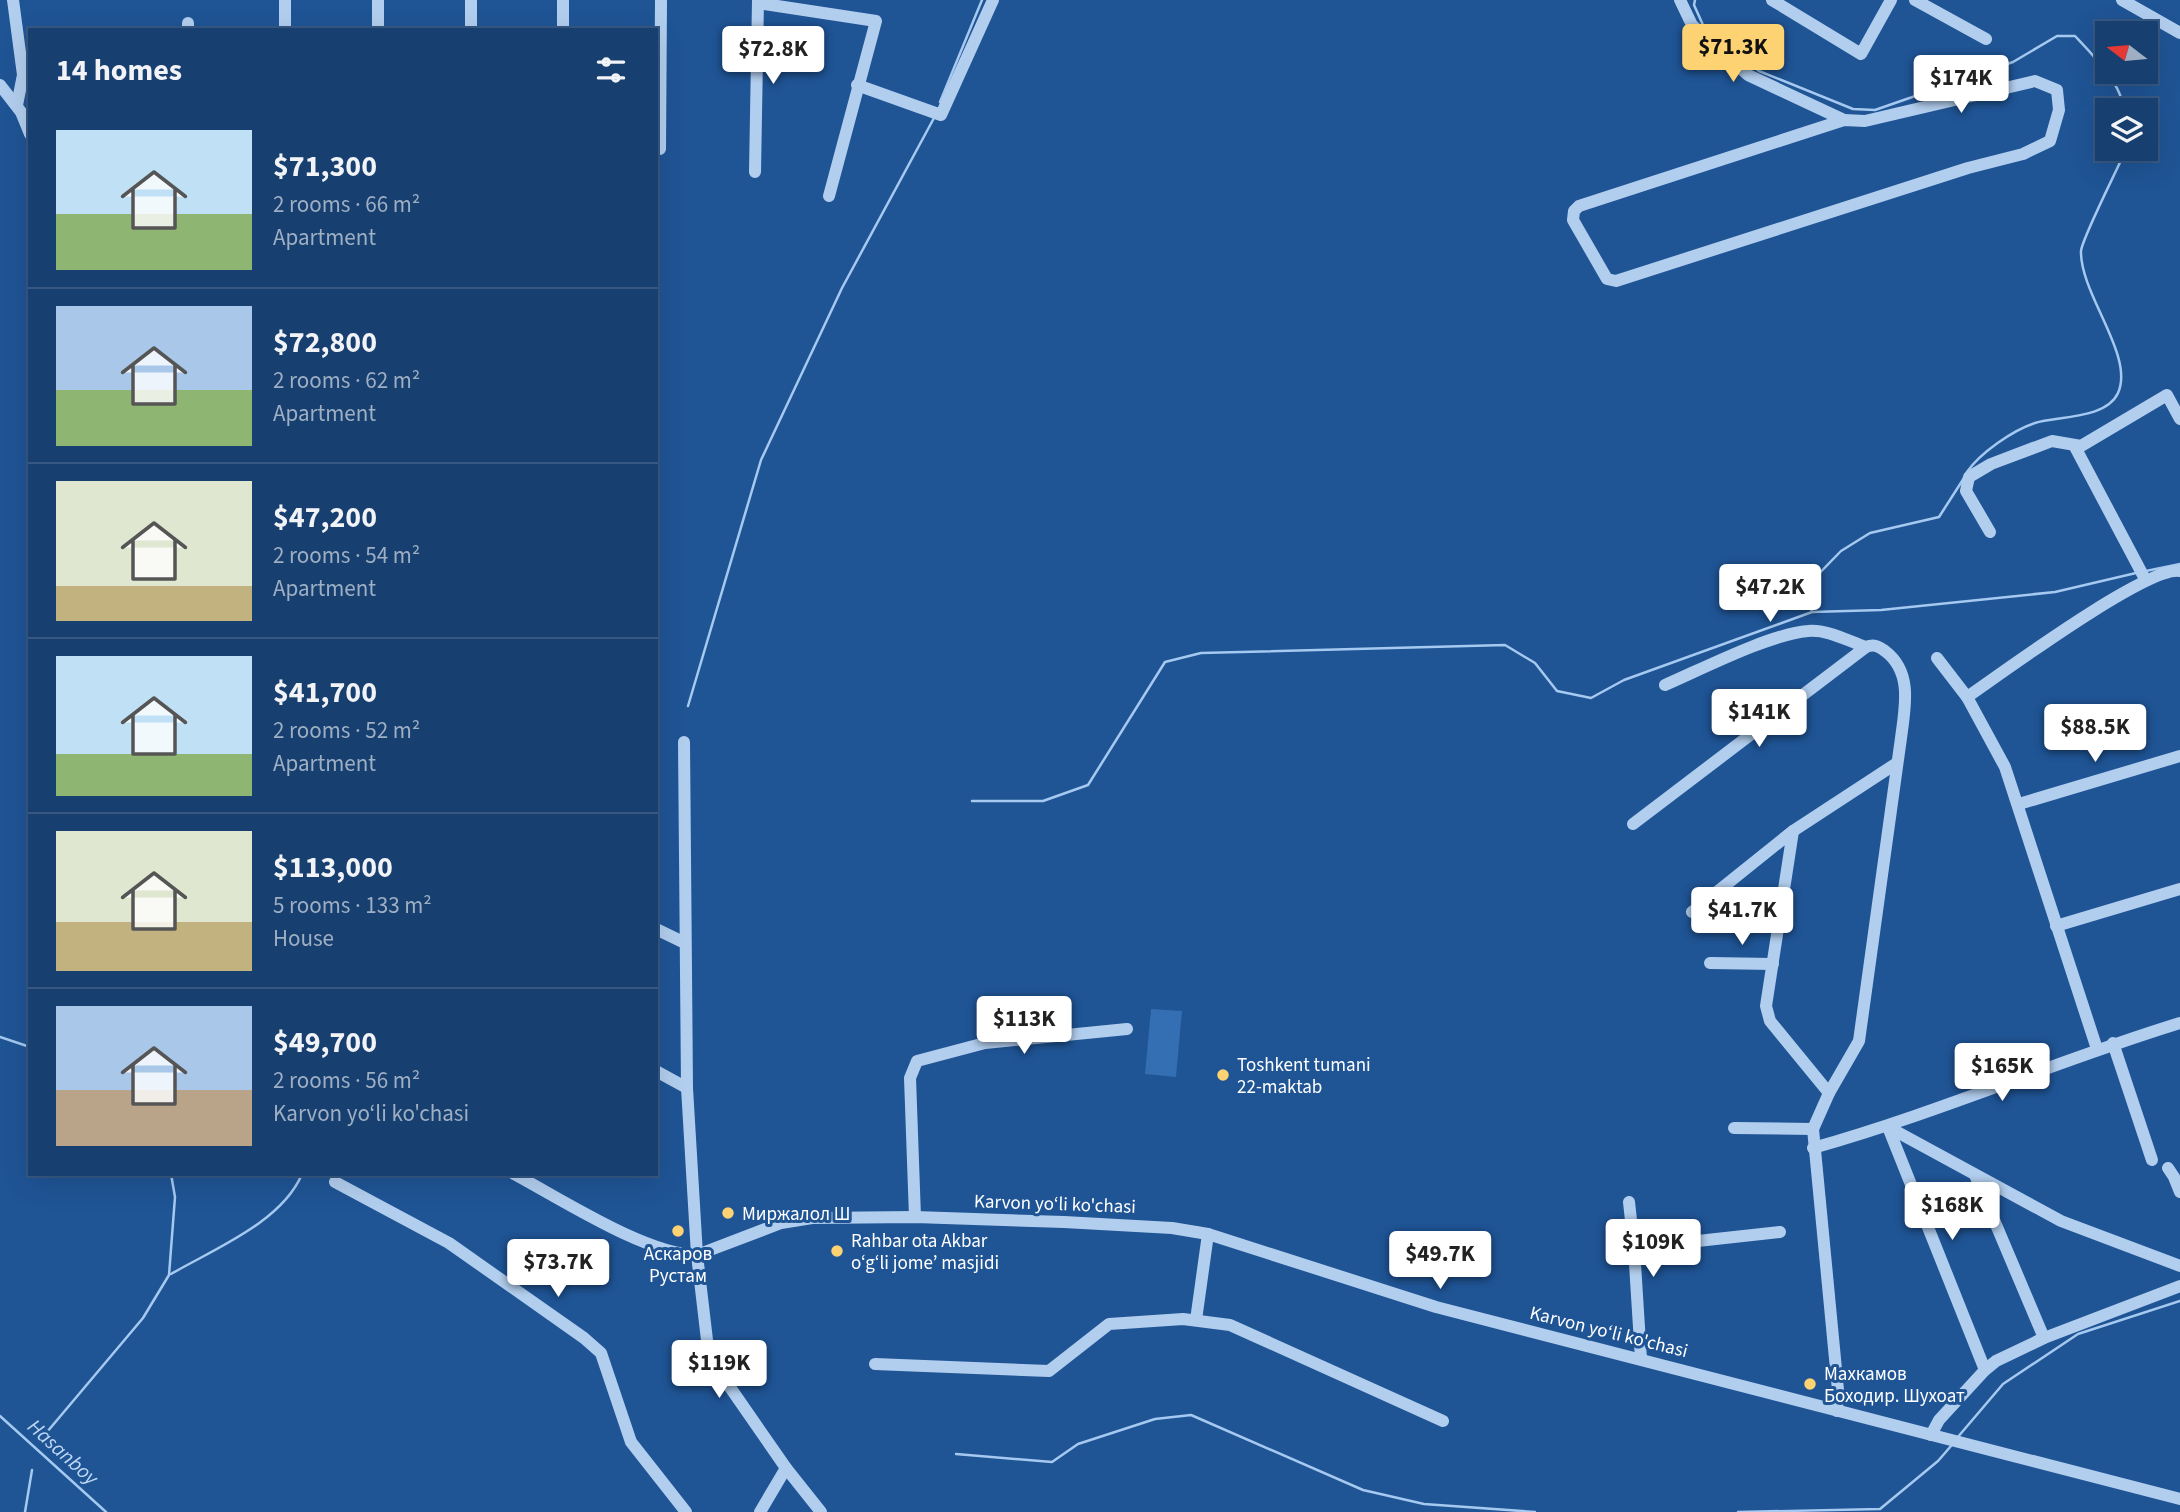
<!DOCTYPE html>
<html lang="en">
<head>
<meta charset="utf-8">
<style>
	body { margin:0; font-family:"Source Sans 3",sans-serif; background:#204675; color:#f1f3f6; height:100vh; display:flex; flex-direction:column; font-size:26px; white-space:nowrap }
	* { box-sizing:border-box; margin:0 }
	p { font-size:23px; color:#9eafc3 }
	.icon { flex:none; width:38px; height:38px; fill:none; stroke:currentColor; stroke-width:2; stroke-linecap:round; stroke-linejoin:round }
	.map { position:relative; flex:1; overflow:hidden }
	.sheet { position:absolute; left:28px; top:28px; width:630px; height:1148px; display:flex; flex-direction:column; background:#173f70; border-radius:0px; box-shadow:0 7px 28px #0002,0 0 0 2px #365883 }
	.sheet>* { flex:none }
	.needle { width:46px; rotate:286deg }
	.buttons { position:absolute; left:2095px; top:21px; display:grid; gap:14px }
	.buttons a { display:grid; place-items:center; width:63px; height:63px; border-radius:0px; background:#173f70; box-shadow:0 7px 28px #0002,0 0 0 2px #365883; font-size:35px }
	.price { position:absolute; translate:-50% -60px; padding:0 16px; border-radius:7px; background:#fff; color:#222; font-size:23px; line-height:46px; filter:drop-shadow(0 2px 4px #0008) }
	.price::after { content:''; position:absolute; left:50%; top:42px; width:21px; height:16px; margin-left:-10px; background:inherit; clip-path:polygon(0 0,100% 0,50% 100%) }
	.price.selected { background:#fdd272; color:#111 }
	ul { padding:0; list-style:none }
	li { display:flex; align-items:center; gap:21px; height:175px; padding:0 28px }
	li+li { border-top:2px solid #365883 }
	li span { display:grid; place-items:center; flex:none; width:196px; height:140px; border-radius:0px; color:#555 }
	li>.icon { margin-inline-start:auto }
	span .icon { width:84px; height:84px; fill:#fffc; stroke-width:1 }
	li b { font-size:30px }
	h2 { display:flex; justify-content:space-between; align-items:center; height:84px; padding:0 28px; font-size:30px }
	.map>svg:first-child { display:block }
	.green { fill:#336fb2 }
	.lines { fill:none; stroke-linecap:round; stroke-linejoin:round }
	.stream { stroke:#a5c9f0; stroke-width:2.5 }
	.minor { stroke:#b2ceee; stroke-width:12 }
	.poi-dot { fill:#fdd272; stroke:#1f5495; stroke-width:2.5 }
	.labels { text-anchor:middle; stroke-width:6; stroke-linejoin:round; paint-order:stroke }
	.poi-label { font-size:19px; fill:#fff; stroke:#1f5495; text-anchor:start }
	.street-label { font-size:19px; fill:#fff; stroke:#1f5495 }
	.water-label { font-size:21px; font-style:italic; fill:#bed8f5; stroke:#1f5495 }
</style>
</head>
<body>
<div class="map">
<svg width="2180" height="1512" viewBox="0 0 2180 1512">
	<rect width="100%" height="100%" fill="#1f5495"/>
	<!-- green -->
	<polygon class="green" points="1151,1009 1182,1011 1176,1077 1145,1074"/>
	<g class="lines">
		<!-- stream -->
		<g class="stream">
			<path d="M1695 0 1694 5 1703 25 1759 71 1853 109 1875 110 2013 62 2057 36H2075C2091 53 2124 86 2123 110"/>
			<polyline points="940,102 982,0"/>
			<path d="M1967 472C1980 453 2013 430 2035 423 2059 416 2106 419 2118 393 2135 356 2080 294 2081 251 2082 239 2115 174 2122 158V149"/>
			<polyline points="2146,571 2180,564"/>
			<polyline points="1812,612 1805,588 1841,551 1870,533 1939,517 1964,478"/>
			<polyline points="688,706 761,460 842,288 934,118"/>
			<polyline points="972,801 1043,801 1088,785 1165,662 1201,653 1505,645 1535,663 1557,691 1591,698 1624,680 1812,612 1881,610 2055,592 2136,573"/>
			<polyline points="0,1037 30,1047"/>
			<path d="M171 1274C214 1249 282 1222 302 1174"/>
			<polyline points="0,1416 106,1512"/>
			<polyline points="47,1432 143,1318 169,1275 175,1197 171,1174"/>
			<polyline points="1957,1438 2003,1384 2078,1334 2180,1301"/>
			<polyline points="956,1454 1052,1462 1078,1444 1155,1419 1191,1415 1363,1490 1424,1504 1535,1512"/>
			<polyline points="25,1512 32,1470"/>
			<polyline points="1738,1512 1880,1509 1938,1461 1951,1446"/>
		</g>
		<!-- minor -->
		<g class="minor">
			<polyline points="13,0 23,75 17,105"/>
			<polyline points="285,0 285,30"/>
			<polyline points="471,0 471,30"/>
			<polyline points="1680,0 1692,25 1748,75 1844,120"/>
			<polyline points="1772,0 1861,54 1891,0"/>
			<polyline points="1915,0 1986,39"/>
			<polyline points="2122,0 2180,33"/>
			<polyline points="758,3 876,21 829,196"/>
			<polyline points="188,30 188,23"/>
			<polyline points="378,30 378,0"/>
			<polyline points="563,30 563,0"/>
			<polygon points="2035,81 2057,90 2059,110 2050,141 2023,154 1968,168 1616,281 1607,279 1573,220 1574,211 1579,206 1844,120 1865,121"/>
			<polyline points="0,85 21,112 30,134"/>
			<polyline points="857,85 941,115 993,0"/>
			<polyline points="660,149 661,0"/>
			<polyline points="755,172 758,0"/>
			<polyline points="2074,445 2145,579"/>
			<polyline points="1990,532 1966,491 1969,477 1991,464 2052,441 2081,446 2167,395 2180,419"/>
			<polyline points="1937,658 1967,697 2005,767 2097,1049"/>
			<path d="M1665 685C1702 669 1770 634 1808 631 1827 629 1848 641 1866 647 1874 644 1878 646 1885 651 1913 672 1905 707 1901 738L1859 1041 1829 1093 1813 1129 1838 1390 1837 1411"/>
			<path d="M1967 697C2002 673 2147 566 2180 571"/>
			<polyline points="684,742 687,1088 697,1255 709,1357 786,1468 821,1512"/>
			<polyline points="2019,804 2180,756"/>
			<polyline points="1633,824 1866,647"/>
			<polyline points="1793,831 1766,1006 1770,1021 1829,1093"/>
			<polyline points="1692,912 1793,831 1897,763"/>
			<polyline points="2056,926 2180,889"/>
			<polyline points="656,929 685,943"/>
			<polyline points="1710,963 1773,964"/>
			<polyline points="2113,1043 2152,1160"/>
			<polyline points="656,1071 687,1088"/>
			<polyline points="1888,1127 2061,1221 2180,1266"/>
			<polyline points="1888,1127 1985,1370"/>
			<polyline points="1734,1128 1813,1129"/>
			<path d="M1813 1148C1938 1113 2056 1061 2180 1023"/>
			<polyline points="2168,1168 2174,1177 2180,1192"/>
			<path d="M514 1174C561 1199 647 1255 697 1255L781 1223 812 1218 915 1217 1064 1222 1172 1228 1208 1234 1436 1307 2180 1499"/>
			<polyline points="1975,1175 2044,1338"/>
			<polyline points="335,1182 449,1243 584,1338 601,1353 631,1442 686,1512"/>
			<polyline points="1629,1202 1634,1248 1641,1359"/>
			<polyline points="915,1217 910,1078 917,1061 985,1043 1127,1029"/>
			<polyline points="1634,1248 1780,1232"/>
			<polyline points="1196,1320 1208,1234"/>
			<polyline points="875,1364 1049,1371 1109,1324 1183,1319 1230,1325 1443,1421"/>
			<polyline points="1931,1435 1939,1420 1985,1370 1996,1361 2044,1338 2180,1286"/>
			<polyline points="760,1512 786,1468"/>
		</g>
	</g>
	<!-- markers -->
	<g class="poi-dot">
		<circle cx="1223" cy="1075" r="7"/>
		<circle cx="728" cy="1213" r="7"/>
		<circle cx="678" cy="1231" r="7"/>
		<circle cx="837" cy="1251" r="7"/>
		<circle cx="1810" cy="1384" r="7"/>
	</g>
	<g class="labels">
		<!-- poi labels -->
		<g class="poi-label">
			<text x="1237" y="1071">Toshkent tumani<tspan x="1237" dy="22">22-maktab</tspan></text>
			<text x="742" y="1220">Миржалол Ш</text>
			<text x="851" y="1247">Rahbar ota Akbar<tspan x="851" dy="22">o‘g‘li jome’ masjidi</tspan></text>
			<text x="678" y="1260" text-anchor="middle">Аскаров<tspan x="678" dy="22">Рустам</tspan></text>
			<text x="1824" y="1380">Махкамов<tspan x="1824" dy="22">Боходир. Шухоат</tspan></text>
		</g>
		<!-- street labels -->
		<g class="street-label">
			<text transform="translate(1055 1203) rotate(2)" y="7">Karvon yo‘li ko'chasi</text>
			<text transform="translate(1609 1331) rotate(14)" y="7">Karvon yo‘li ko'chasi</text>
		</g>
		<!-- water labels -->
		<g class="water-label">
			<text transform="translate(63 1452) rotate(42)" y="7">Hasanboy</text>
		</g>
	</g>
</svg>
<div class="buttons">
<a><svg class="needle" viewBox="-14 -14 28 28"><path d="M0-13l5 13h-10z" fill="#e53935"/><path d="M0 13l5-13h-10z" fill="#9eafc3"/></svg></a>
<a><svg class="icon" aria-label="layers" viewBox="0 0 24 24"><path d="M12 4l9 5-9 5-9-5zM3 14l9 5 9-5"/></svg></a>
</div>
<b class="price selected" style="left:1733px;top:84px">$71.3K</b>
<b class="price" style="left:773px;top:86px">$72.8K</b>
<b class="price" style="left:1961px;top:115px">$174K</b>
<b class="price" style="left:1770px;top:624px">$47.2K</b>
<b class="price" style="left:1759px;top:749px">$141K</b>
<b class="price" style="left:2095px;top:764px">$88.5K</b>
<b class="price" style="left:1742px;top:947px">$41.7K</b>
<b class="price" style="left:1024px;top:1056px">$113K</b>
<b class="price" style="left:2002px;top:1103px">$165K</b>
<b class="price" style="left:1952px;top:1242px">$168K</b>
<b class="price" style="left:1653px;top:1279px">$109K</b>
<b class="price" style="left:1440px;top:1291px">$49.7K</b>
<b class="price" style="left:558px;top:1299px">$73.7K</b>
<b class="price" style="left:719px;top:1400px">$119K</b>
<section class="sheet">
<h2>14 homes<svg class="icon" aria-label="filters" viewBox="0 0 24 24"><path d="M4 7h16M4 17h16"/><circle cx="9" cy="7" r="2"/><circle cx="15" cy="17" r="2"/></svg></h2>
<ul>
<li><span style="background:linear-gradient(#bfe0f5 60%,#8fb573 0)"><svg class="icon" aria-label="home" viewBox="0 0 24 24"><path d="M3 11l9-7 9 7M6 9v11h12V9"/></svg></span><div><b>$71,300</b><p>2 rooms · 66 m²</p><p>Apartment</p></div></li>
<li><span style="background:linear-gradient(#a9c7e8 60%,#8fb573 0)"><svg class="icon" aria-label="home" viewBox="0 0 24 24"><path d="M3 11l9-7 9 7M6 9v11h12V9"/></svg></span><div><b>$72,800</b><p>2 rooms · 62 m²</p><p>Apartment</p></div></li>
<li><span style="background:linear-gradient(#dfe7d0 75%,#c2b280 0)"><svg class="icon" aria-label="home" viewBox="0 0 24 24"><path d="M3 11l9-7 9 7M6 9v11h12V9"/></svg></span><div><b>$47,200</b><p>2 rooms · 54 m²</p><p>Apartment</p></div></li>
<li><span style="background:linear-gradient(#bfe0f5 70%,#8fb573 0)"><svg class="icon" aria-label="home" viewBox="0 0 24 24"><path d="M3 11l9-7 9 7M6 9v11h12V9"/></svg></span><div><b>$41,700</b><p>2 rooms · 52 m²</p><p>Apartment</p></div></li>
<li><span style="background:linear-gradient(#dfe7d0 65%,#c2b280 0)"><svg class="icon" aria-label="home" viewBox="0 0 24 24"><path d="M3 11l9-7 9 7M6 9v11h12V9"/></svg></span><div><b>$113,000</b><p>5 rooms · 133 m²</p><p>House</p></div></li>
<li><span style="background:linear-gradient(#a9c7e8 60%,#b9a48a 0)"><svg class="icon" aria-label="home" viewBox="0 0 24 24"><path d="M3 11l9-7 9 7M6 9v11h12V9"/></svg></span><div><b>$49,700</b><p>2 rooms · 56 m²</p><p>Karvon yo‘li ko'chasi</p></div></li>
</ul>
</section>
</div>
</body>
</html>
